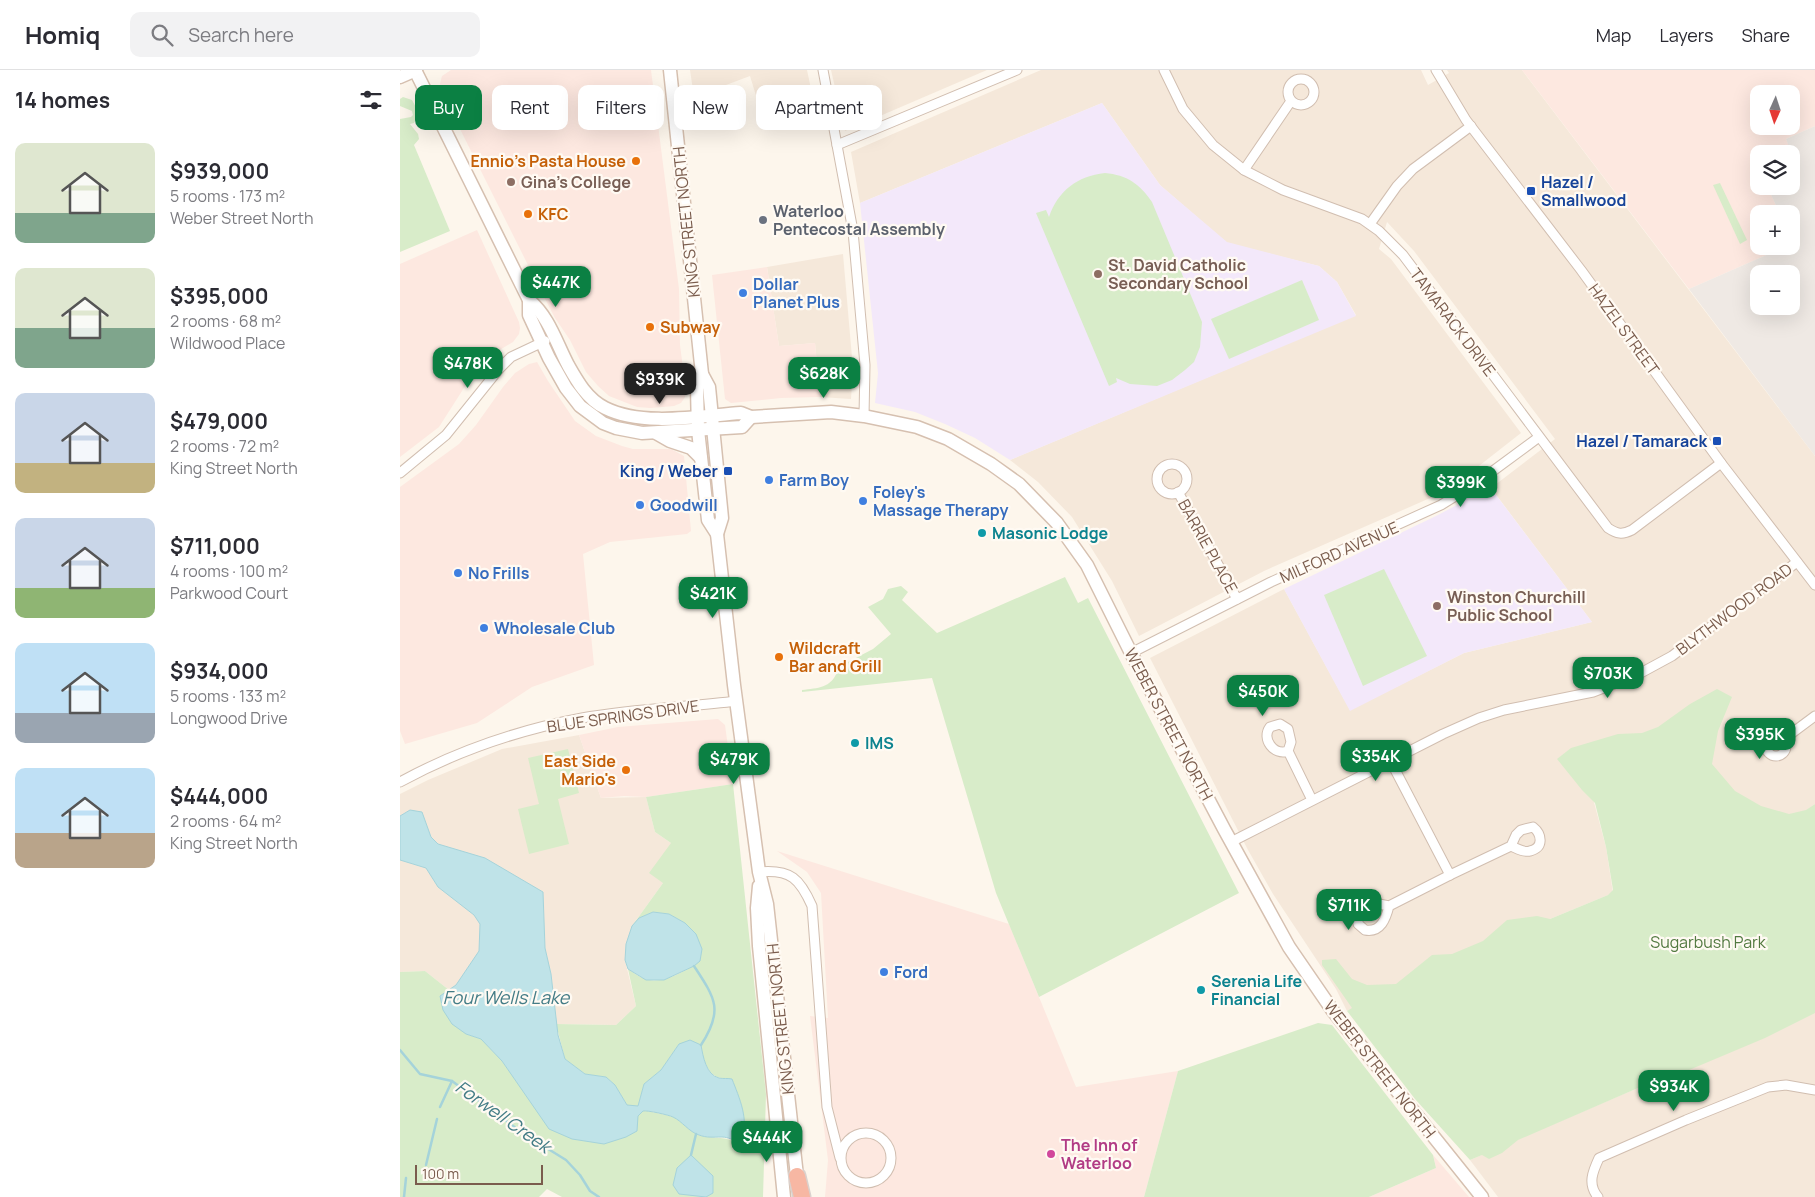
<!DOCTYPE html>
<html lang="en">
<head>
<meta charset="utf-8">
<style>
	body { margin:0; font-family:Manrope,sans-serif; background:#f2f2f3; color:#2b2b33; height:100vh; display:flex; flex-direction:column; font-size:19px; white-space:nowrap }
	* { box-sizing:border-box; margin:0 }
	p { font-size:16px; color:#7c7c81 }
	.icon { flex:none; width:28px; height:28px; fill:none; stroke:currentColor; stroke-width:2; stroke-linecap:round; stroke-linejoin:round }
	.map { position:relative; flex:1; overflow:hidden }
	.side { display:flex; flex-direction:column; background:#fff; width:400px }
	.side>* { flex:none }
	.hud { position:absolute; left:15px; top:15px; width:475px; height:45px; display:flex; gap:10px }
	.needle { width:32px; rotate:183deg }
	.tools { position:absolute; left:1350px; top:15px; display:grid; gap:10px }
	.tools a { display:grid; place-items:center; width:50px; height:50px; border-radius:10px; background:#fff; box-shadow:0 5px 20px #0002; font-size:25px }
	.scale { position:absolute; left:15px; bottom:12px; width:128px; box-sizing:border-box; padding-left:5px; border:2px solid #7a5c4d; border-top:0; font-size:14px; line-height:18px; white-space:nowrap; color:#7a5c4d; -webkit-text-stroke:4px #fffaf3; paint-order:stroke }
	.price { position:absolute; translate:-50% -42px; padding:0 11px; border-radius:10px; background:#0b8043; color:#fff; font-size:16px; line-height:32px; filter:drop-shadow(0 1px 2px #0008) }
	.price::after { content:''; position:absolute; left:50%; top:30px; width:15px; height:11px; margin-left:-8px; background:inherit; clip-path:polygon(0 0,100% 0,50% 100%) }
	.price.selected { background:#222; color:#fff }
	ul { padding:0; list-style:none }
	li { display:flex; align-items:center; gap:15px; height:125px; padding:0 15px }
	li span { display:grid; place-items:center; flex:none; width:140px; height:100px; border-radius:10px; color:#555 }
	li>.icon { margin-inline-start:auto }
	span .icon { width:60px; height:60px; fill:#fffc; stroke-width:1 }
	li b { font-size:21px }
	h2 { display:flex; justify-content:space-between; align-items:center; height:60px; padding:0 15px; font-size:21px }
	.chip { padding:0 18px; border-radius:10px; background:#fff; box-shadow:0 5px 20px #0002; font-size:18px; line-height:45px }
	.chip.selected { background:#0b8043; color:#fff }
	header { display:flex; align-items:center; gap:30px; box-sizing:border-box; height:70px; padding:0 25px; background:#fff; border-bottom:1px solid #e1e1e2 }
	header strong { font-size:24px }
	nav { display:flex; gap:28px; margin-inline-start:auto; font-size:18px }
	.search { width:350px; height:45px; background:#f2f2f3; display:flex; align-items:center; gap:12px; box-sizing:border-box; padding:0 18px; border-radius:10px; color:#7c7c81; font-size:19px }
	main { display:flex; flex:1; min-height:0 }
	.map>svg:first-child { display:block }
	.residential { fill:#f5e8da }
	.commercial { fill:#fde8e0; fill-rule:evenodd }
	.industrial { fill:#efe9e4; fill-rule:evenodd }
	.education { fill:#f3e8fa }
	.green { fill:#d8ecc9 }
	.water { fill:#bfe3e8; stroke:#a5d3da }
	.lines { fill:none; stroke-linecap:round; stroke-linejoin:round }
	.stream { stroke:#a5d3da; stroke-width:2.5 }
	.minor-casing { stroke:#d1beb0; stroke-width:11 }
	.secondary-casing { stroke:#d6c0b0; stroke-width:15 }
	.motorway-casing { stroke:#dad1cd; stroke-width:19 }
	.minor { stroke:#fff; stroke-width:9 }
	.secondary { stroke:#fff; stroke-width:12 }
	.motorway { stroke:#f7b7a3; stroke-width:16 }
	.food-dot { fill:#e8710a; stroke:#fffaf3; stroke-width:2 }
	.education-dot { fill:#8d6e63; stroke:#fffaf3; stroke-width:2 }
	.transit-dot { fill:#1a4fb4; stroke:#fffaf3; stroke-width:2 }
	.worship-dot { fill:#6b7280; stroke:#fffaf3; stroke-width:2 }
	.shop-dot { fill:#3f7fe0; stroke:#fffaf3; stroke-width:2 }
	.culture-dot { fill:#0f9aa8; stroke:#fffaf3; stroke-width:2 }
	.hotel-dot { fill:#d1479c; stroke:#fffaf3; stroke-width:2 }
	.labels { text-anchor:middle; stroke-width:4.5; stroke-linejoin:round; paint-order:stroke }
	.food-label { font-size:16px; font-weight:bold; fill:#c56008; stroke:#fffaf3; text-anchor:start }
	.education-label { font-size:16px; font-weight:bold; fill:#785e54; stroke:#fffaf3; text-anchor:start }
	.transit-label { font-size:16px; font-weight:bold; fill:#164399; stroke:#fffaf3; text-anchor:end }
	.worship-label { font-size:16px; font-weight:bold; fill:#5b616d; stroke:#fffaf3; text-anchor:start }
	.street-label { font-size:16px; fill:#7a5c4d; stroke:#fffaf3 }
	.shop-label { font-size:16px; font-weight:bold; fill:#366cbe; stroke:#fffaf3; text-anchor:start }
	.culture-label { font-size:16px; font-weight:bold; fill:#0d838f; stroke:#fffaf3; text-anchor:start }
	.park-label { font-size:16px; fill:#537a41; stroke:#fffaf3 }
	.hotel-label { font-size:16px; font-weight:bold; fill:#b23c85; stroke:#fffaf3; text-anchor:start }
	.water-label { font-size:18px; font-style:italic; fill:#437c86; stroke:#fffaf3 }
</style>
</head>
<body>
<header>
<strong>Homiq</strong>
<div class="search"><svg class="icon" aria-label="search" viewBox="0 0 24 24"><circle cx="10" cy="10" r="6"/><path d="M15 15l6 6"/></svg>Search here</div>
<nav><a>Map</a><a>Layers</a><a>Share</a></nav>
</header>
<main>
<section class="side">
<h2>14 homes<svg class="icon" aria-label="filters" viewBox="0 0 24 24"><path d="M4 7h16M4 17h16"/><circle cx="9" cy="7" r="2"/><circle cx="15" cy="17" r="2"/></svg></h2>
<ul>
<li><span style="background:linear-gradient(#dfe7d0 70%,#7fa58c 0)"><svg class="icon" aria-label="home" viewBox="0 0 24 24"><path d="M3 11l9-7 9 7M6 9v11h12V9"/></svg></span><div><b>$939,000</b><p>5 rooms · 173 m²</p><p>Weber Street North</p></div></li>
<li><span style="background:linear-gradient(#dfe7d0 60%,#7fa58c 0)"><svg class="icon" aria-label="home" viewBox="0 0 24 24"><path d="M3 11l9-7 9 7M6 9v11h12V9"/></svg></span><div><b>$395,000</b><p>2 rooms · 68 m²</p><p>Wildwood Place</p></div></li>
<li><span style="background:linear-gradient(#c9d6e8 70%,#c2b280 0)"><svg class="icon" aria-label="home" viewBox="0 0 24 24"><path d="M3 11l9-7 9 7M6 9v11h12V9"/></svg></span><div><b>$479,000</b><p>2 rooms · 72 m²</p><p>King Street North</p></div></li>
<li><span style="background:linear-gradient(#c9d6e8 70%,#8fb573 0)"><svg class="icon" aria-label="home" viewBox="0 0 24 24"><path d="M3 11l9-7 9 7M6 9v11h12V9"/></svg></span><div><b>$711,000</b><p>4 rooms · 100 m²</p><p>Parkwood Court</p></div></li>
<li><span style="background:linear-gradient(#bfe0f5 70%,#9aa5b1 0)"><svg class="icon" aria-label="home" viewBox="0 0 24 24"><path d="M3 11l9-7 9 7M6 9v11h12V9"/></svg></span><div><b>$934,000</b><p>5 rooms · 133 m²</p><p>Longwood Drive</p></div></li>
<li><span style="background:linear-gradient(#bfe0f5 65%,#b9a48a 0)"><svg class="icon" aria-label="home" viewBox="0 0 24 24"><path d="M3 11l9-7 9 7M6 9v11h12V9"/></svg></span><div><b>$444,000</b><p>2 rooms · 64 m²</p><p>King Street North</p></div></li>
</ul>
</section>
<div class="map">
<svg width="1415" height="1127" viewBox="0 0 1415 1127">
	<rect width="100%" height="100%" fill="#fdf6ec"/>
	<!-- residential -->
	<g class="residential">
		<polygon points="290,0 407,0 411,19 361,42 350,6 294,27"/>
		<polygon points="431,0 587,0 445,61"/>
		<polygon points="641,0 1021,0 1028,15 1049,3 1047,0 1122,0 1415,386 1415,734 1360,774 1181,684 1206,777 1213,823 1121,861 1020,910 947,941 936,919 873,824 848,780 750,588 884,519 950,640 1064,583 1192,552 1091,418 1155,369 1014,181 987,152 979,179 991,189 1121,363 1075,399 1037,425 864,501 739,566 712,511 672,447 638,412 610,390 956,245 937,212 919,196 827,173 760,115 702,33 460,133 451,82"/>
		<polygon points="443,184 453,299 451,329 420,327 415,273 379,276 367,197"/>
		<polygon points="179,665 201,728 246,727 255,762 271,773 263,813 232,856 225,890 236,936 216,955 156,954 151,904 145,878 143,822 38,774 31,767 27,756 10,740 0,746 0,724 28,710 102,679"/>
		<polygon points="0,790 26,798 38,817 74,845 80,854 79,881 56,915 49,920 25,901 0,902"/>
		<polygon points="1415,942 1415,1127 1098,1127 1070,1090"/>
	</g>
	<!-- commercial -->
	<g class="commercial">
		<polygon points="51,0 251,0 279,219 280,275 286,321 285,327 281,333 274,336 250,338 237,337 209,326 198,316 186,302 170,270 155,248 143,225 42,23 40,14 42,6"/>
		<path d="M1122 0H1415V56L1386 69 1393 85 1359 84V116H1367L1380 144H1359V176H1387L1289 219ZM1359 24H1391V56H1359Z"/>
		<polygon points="77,160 119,252 120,258 119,264 113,272 91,285 78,296 39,357 0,387 0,194"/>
		<polygon points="367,197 379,276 415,273 420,327 381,328 331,333 325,329 312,205"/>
		<polygon points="137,292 148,311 175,351 196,366 222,376 233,379 271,379 284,386 291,461 287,464 210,472 183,484 194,595 132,617 77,653 5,674 0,661 0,417 59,374 76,355 103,317 115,303 129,294"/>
		<polygon points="318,649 325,655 333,714 246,727 224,726 201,728 179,665 218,657"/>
		<polygon points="377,781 609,854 676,1017 778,1001 744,1127 425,1127 428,1090 410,946 428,948 421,823 407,802"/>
		<polygon points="1033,1085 1069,1127 969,1127 1036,1098"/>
	</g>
	<!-- industrial -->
	<path class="industrial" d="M1415 56V386L1289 219 1387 176H1391L1394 173 1391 166V144H1380L1367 116H1391L1392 84 1386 69ZM1359 204H1391V236H1359Z"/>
	<!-- education -->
	<g class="education">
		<polygon points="702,33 760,115 827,172 919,196 937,212 956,246 610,390 575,368 545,354 515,342 475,333 478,303 460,133"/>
		<polygon points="1087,413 1192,552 1064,583 950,641 884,519 1036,446 1057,435"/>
	</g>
	<!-- green -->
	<g class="green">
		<polygon points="3,27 12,30 19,43 14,53 10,54 18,64 19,69 14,75 50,161 0,182 0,49 11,47 13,45 12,41 0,36 0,29"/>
		<path d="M705 103C727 105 740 114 752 132L802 252 800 277 794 292 785 300 772 310 757 316 730 314 716 308 717 312 709 316 636 143 646 140 649 147C658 121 677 106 705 103Z"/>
		<polygon points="1320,113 1347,170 1340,174 1313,115"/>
		<polygon points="902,210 919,250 829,289 811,249"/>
		<polygon points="984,499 1027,586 963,616 924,525"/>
		<path d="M665 507 678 533 688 528 839 823 639 927 596 823 532 608 402 622V620C418 618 431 618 437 602L448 601V592L473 579 491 564 468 537 483 529 488 519 501 516 508 522 502 530 537 563Z"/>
		<polygon points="1317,619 1332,627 1318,661 1312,694 1335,721 1361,736 1389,744 1406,740 1415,734 1415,943 1365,968 1251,1016 1238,1018 1118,1070 1102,1083 1089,1089 1082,1085 1070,1090 1015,1029 947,941 952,938 922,895 922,890 936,889 952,909 967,915 996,914 1032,885 1052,884 1083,871 1107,850 1137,846 1150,849 1208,825 1213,820 1206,777 1195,733 1182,720 1157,689 1171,678 1218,664 1242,663 1258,657 1290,634"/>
		<polygon points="168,679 179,723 158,729 169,774 129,784 118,739 139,734 128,688"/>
		<path d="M333 714 366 1024 363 1127H162L147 1119 139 1127H0V902L25 901 49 920 40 926 66 964 81 969 102 991 150 1059 238 1046 243 1040C247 1041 269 1045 273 1047 283 1051 289 1062 299 1065 311 1069 322 1066 333 1071L325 1008C311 1009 307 997 302 986L279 974 261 1000 244 1014 238 1037 227 1035 215 1015 206 1007 185 1004 165 989 156 954 216 955 236 936 228 899C233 902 239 907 245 909 262 915 286 901 300 891L285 853 269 844 253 842 239 848 232 856 263 813 249 803 271 773 255 762 246 727Z"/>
		<polygon points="918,953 932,955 1033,1085 1036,1098 969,1127 744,1127 778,1001"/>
	</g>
	<!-- water -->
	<g class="water">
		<path d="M10 740 22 742 31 767 38 774 85 788 143 822 145 878 151 904 158 965 165 989 185 1004 206 1007 215 1015 227 1035 238 1036 244 1014 261 1000 279 974 290 970 301 975C303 986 306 1005 319 1008 323 1009 328 1008 332 1009 339 1027 350 1051 341 1070 332 1071 329 1067 322 1067 313 1067 307 1068 299 1065 289 1062 282 1051 273 1047 269 1045 247 1040 243 1041L238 1046 237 1061 226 1067 204 1074 172 1069 149 1059 102 991 81 969 66 964 52 954 43 940 40 926 56 915 79 881 80 854 74 845 38 817 26 798 0 790V746Z"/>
		<polygon points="253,842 269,844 285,853 296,864 302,879 300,891 294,896 264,910 246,910 228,899 225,890 226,874 232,856 239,848"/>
		<polygon points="291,1085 313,1106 313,1123 306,1127 279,1124 273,1115 277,1098"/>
	</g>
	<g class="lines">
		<!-- stream -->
		<g class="stream">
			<path d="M294 896C315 928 324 940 301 975"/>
			<polyline points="0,980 20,1004 52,1011 124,1064 166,1090 180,1105 190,1121 199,1127"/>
			<polyline points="40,1037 52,1011"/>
			<polyline points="291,1085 296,1064"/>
			<polyline points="26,1095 37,1049"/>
			<polyline points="4,1127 6,1108"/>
		</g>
		<!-- minor casing -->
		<g class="minor-casing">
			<g id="minor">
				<polyline points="423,0 453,161 465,295 464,346"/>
				<path d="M764 0 783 39 813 75 844 100 883 120 962 149 979 161 1003 185 1208 458C1217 464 1222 465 1232 460L1321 393"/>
				<polyline points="1036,0 1066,50 1181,200 1321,393 1415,515"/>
				<circle cx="901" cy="22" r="13"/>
				<polyline points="437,75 617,0"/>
				<polyline points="844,100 891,31"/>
				<polyline points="970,154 997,116 1013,99 1071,56"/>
				<circle cx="772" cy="409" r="15"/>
				<polyline points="0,403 46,365 99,299 111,287 145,271"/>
				<polyline points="778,422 837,529"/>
				<polyline points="731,583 871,512 1041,435 1078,412 1139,367"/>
				<circle cx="1376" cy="676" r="10"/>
				<polyline points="1384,669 1415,646"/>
				<path d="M888 681C874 686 861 669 870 657L880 654 888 659 891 672 888 681 912 730"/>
				<polyline points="991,692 1050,805"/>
				<path d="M0 712C57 681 118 660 182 648 232 639 286 637 337 631"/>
				<polyline points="831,772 1043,664 1079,648 1104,640 1193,622 1237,605 1272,586 1397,492"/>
				<path d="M359 802C391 799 400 809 412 836L427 1037 440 1088"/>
				<path d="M989 836C986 848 981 863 965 860L958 854V847L961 840 967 835 974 833 989 836 1050 805 1111 776 1116 765 1121 760 1133 757C1142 764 1144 778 1130 781 1124 783 1116 778 1111 776"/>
				<circle cx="466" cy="1088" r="25"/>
				<path d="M1198 1127C1187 1114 1193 1101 1199 1088L1286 1050 1368 1017 1386 1015 1415 1020"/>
			</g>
		</g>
		<!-- secondary casing -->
		<g class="secondary-casing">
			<g id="secondary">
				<path d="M15 0 129 230C149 247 156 272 168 295 177 311 187 329 205 338 243 357 300 346 341 343L351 347 431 342 464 346 517 357 548 369 591 394 619 414 657 453 687 495 731 583 824 759 889 877 933 941 1082 1127"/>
				<polyline points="270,0 302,304 309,317 322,448 317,464"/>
				<polyline points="0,7 16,0"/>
				<polyline points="129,230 129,245 149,288 166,318 180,336 203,353 216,358 242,363 342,357 351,347"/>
				<polyline points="302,304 297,318 298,360 308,450 317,464 334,615 359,802 367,834 398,1115"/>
				<polyline points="256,363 270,371 291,378 301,388"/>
				<polyline points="359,816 357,838 359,876 384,1127"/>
			</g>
		</g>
		<!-- motorway casing -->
		<g class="motorway-casing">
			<polyline id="motorway" points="397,1106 402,1127"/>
		</g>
		<!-- minor -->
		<use href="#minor" class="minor"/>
		<!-- secondary -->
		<use href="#secondary" class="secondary"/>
		<!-- motorway -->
		<use href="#motorway" class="motorway"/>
	</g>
	<!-- markers -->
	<g class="food-dot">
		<circle cx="236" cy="91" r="5"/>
		<circle cx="128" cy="144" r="5"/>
		<circle cx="250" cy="257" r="5"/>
		<circle cx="379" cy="587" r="5"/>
		<circle cx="226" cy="700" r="5"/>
	</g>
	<g class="education-dot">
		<circle cx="111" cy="112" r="5"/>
		<circle cx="698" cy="204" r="5"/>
		<circle cx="1037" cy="536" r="5"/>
	</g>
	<g class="transit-dot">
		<rect x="1126" y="116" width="10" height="10" rx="2.5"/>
		<rect x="1312" y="366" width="10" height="10" rx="2.5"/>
		<rect x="323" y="396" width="10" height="10" rx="2.5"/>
	</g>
	<circle class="worship-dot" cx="363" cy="150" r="5"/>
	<g class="shop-dot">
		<circle cx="343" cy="223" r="5"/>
		<circle cx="369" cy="410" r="5"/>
		<circle cx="463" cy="431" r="5"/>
		<circle cx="240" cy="435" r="5"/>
		<circle cx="58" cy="503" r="5"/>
		<circle cx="84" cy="558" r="5"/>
		<circle cx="484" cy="902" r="5"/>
	</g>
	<g class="culture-dot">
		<circle cx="582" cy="463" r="5"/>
		<circle cx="455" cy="673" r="5"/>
		<circle cx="801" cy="920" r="5"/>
	</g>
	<circle class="hotel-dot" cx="651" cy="1084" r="5"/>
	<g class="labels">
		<!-- food labels -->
		<g class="food-label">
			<text x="226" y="97" text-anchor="end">Ennio's Pasta House</text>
			<text x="138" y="150">KFC</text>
			<text x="260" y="263">Subway</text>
			<text x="389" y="584">Wildcraft<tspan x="389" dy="18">Bar and Grill</tspan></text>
			<text x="216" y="697" text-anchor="end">East Side<tspan x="216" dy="18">Mario's</tspan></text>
		</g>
		<!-- education labels -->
		<g class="education-label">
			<text x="121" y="118">Gina's College</text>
			<text x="708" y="201">St. David Catholic<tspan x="708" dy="18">Secondary School</tspan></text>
			<text x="1047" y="533">Winston Churchill<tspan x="1047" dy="18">Public School</tspan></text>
		</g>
		<!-- transit labels -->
		<g class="transit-label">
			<text x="1141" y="118" text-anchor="start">Hazel /<tspan x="1141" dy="18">Smallwood</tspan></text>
			<text x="1307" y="377">Hazel / Tamarack</text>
			<text x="318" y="407">King / Weber</text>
		</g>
		<!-- worship labels -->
		<g class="worship-label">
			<text x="373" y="147">Waterloo<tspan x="373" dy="18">Pentecostal Assembly</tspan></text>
		</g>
		<!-- street labels -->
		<g class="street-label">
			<text transform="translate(286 152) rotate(-96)" y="6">KING STREET NORTH</text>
			<text transform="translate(1053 252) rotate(53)" y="6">TAMARACK DRIVE</text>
			<text transform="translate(1224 259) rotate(54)" y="6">HAZEL STREET</text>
			<text transform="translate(808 476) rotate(61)" y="6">BARRIE PLACE</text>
			<text transform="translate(939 482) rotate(-24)" y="6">MILFORD AVENUE</text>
			<text transform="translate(1334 539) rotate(-37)" y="6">BLYTHWOOD ROAD</text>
			<text transform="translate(223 646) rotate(-8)" y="6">BLUE SPRINGS DRIVE</text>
			<text transform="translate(769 654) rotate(62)" y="6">WEBER STREET NORTH</text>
			<text transform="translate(380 949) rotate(-96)" y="6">KING STREET NORTH</text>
			<text transform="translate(980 999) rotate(52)" y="6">WEBER STREET NORTH</text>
		</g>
		<!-- shop labels -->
		<g class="shop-label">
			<text x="353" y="220">Dollar<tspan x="353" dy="18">Planet Plus</tspan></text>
			<text x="379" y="416">Farm Boy</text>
			<text x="473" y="428">Foley's<tspan x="473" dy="18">Massage Therapy</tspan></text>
			<text x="250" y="441">Goodwill</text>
			<text x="68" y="509">No Frills</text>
			<text x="94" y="564">Wholesale Club</text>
			<text x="494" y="908">Ford</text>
		</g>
		<!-- culture labels -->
		<g class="culture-label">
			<text x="592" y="469">Masonic Lodge</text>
			<text x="465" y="679">IMS</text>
			<text x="811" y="917">Serenia Life<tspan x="811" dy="18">Financial</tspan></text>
		</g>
		<!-- park labels -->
		<g class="park-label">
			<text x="1308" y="878">Sugarbush Park</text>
		</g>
		<!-- hotel labels -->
		<g class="hotel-label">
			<text x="661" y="1081">The Inn of<tspan x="661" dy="18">Waterloo</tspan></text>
		</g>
		<!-- water labels -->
		<g class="water-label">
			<text x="106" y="934">Four Wells Lake</text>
			<text transform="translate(103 1047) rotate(35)" y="6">Forwell Creek</text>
		</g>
	</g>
</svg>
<div class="tools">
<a><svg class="needle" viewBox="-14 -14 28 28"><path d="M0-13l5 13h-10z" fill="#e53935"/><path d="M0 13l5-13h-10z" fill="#7c7c81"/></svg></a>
<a><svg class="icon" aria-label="layers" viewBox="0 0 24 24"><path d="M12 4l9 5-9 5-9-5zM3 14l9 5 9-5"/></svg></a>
<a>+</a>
<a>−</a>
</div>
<div class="scale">100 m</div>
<b class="price" style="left:156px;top:238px">$447K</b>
<b class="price" style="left:68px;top:319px">$478K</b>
<b class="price" style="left:424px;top:329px">$628K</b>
<b class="price selected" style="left:260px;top:335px">$939K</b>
<b class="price" style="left:1061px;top:438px">$399K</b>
<b class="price" style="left:313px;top:549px">$421K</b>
<b class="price" style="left:1208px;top:629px">$703K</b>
<b class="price" style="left:863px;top:647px">$450K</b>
<b class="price" style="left:1360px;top:690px">$395K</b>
<b class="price" style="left:976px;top:712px">$354K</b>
<b class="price" style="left:334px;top:715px">$479K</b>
<b class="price" style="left:949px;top:861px">$711K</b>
<b class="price" style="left:1274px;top:1042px">$934K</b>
<b class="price" style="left:367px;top:1093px">$444K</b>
<div class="hud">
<a class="chip selected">Buy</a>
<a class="chip">Rent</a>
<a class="chip">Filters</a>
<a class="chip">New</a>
<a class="chip">Apartment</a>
</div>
</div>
</main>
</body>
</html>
